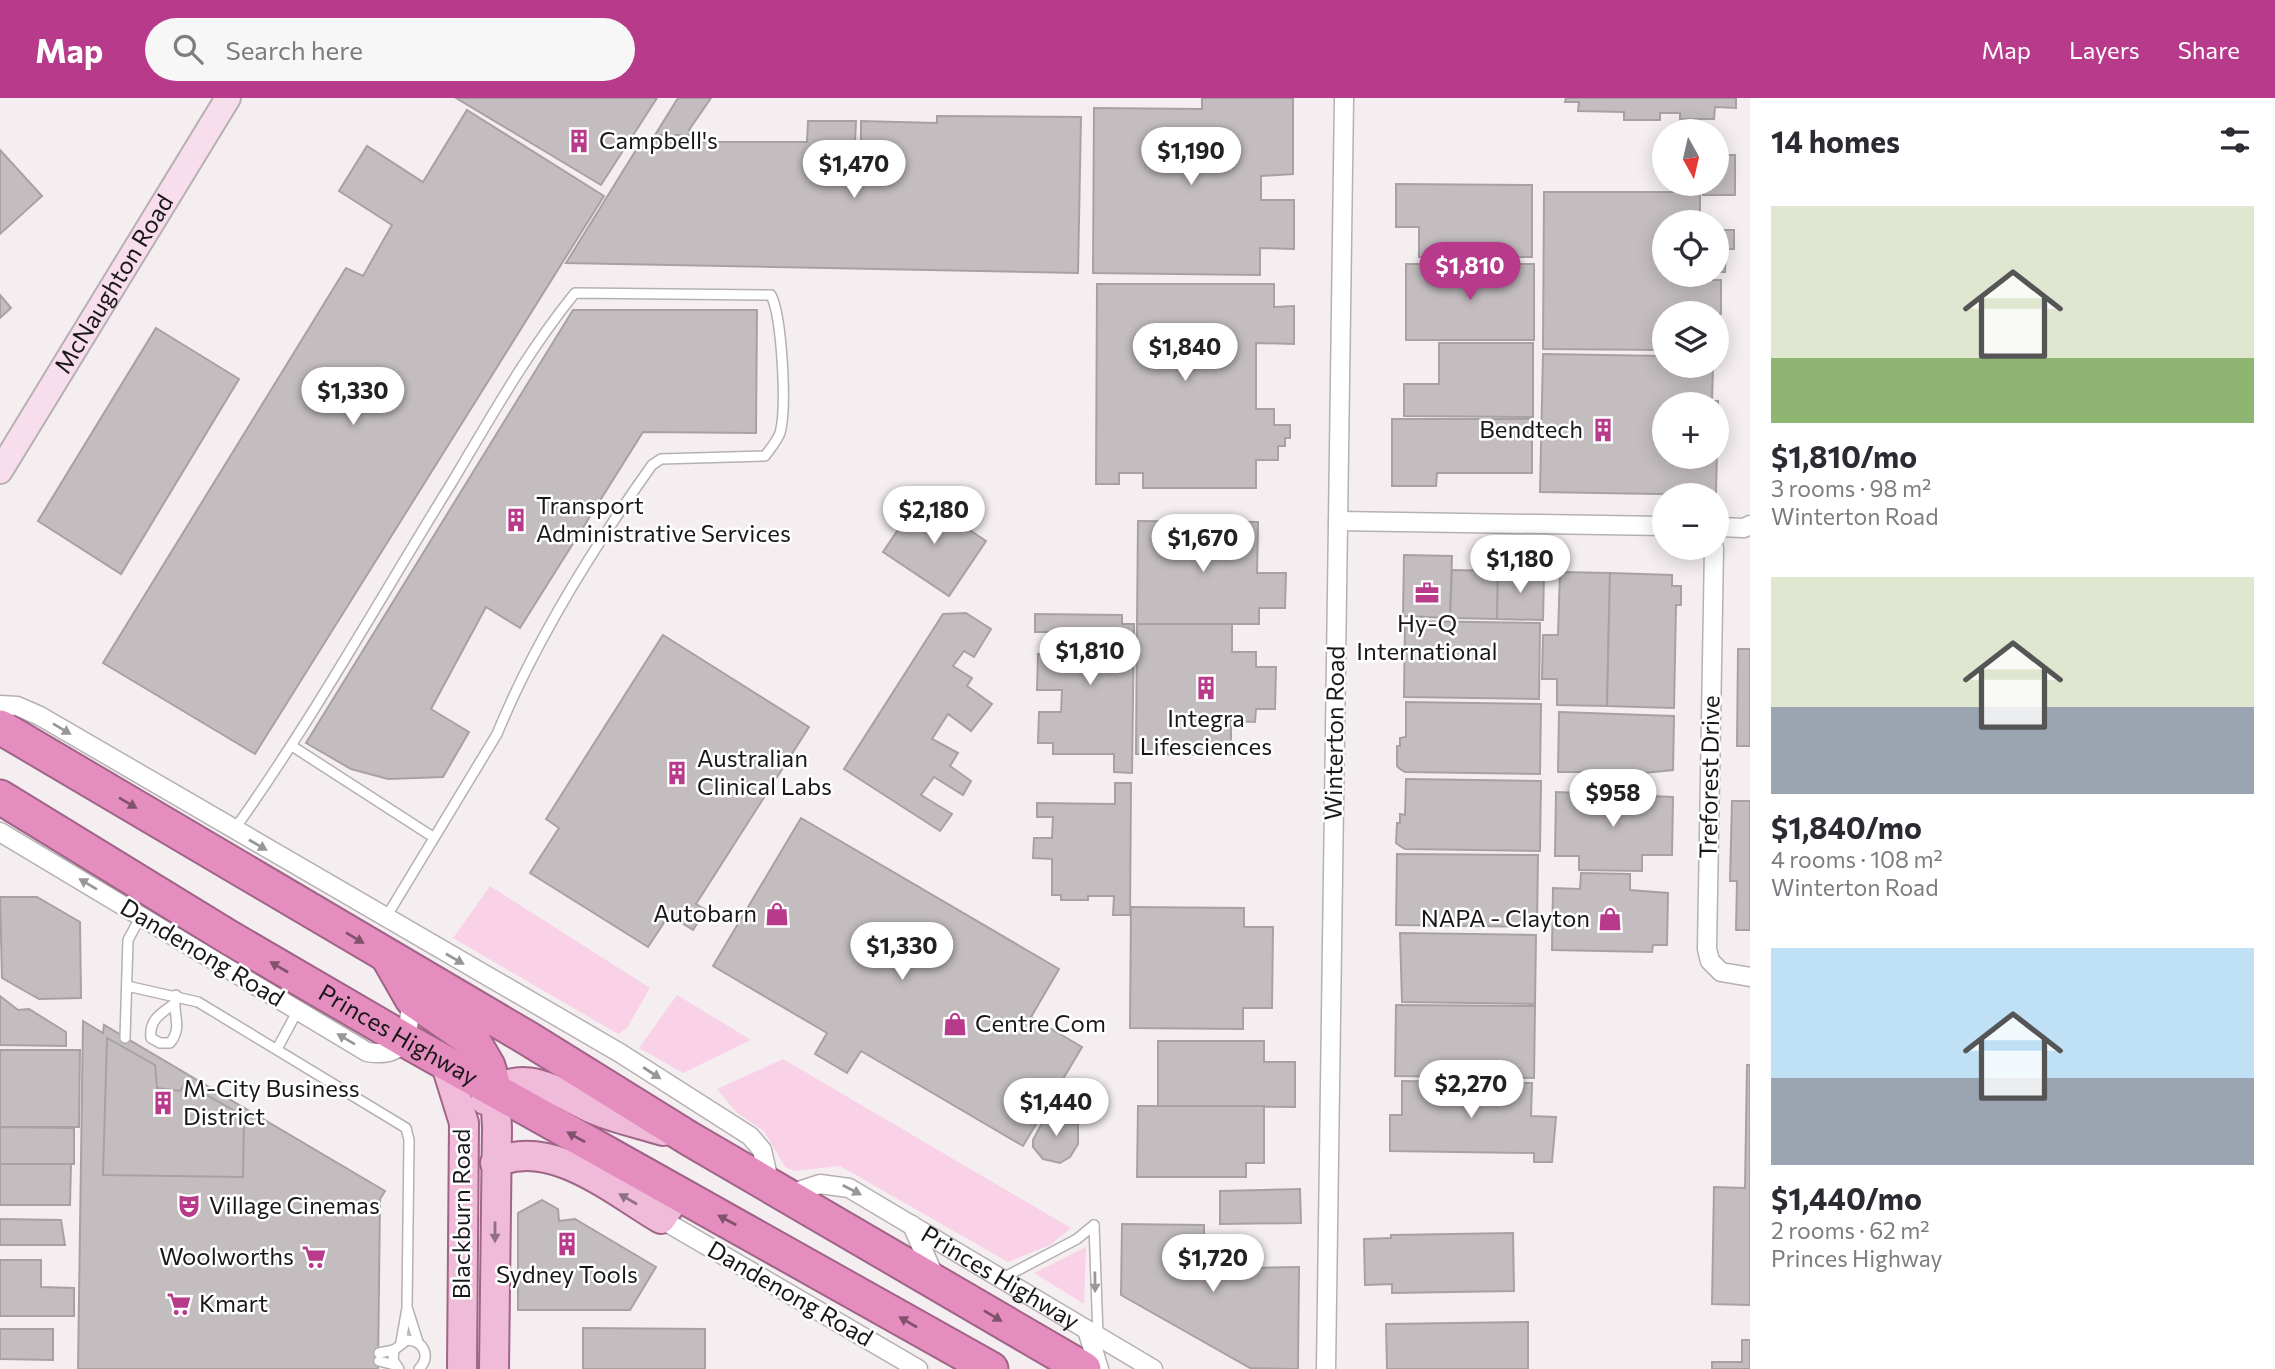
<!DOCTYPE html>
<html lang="en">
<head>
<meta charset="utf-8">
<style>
	body { margin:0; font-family:Commissioner,sans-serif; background:#f7f7f7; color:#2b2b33; height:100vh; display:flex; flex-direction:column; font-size:26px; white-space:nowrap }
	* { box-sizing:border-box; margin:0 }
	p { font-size:23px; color:#7c7c81 }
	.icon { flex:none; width:38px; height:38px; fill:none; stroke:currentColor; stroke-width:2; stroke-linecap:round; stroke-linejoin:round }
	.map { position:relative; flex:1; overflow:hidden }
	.panel { display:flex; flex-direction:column; background:#fff; width:525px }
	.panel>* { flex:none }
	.needle { width:46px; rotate:172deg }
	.fabs { position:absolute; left:1652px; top:21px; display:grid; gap:14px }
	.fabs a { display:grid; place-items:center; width:77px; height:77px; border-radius:50%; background:#fff; box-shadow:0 4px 18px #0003; font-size:35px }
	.price { position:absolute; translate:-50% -60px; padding:0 16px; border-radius:24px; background:#fff; color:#222; font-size:23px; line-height:46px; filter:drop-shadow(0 2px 4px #0008) }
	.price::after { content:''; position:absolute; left:50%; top:42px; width:21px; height:16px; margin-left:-10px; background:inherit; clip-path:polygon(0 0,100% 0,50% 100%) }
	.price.current { background:#b83b8b; color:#fff }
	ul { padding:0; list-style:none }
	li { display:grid; align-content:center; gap:14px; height:371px; padding:0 21px }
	li span { display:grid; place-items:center; height:217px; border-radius:0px; color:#555 }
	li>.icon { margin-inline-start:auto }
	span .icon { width:126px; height:126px; fill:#fffc; stroke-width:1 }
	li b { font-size:30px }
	h2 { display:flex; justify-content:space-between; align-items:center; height:84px; padding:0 21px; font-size:30px }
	header { display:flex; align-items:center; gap:42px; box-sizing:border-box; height:98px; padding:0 35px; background:#b83b8b; color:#fff }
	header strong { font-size:33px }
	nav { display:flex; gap:38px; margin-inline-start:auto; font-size:24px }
	.search { width:490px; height:63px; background:#f7f7f7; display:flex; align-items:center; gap:18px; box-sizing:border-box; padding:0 24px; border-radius:38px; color:#7c7c81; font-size:26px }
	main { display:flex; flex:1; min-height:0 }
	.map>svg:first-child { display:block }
	.green { fill:#f9d2e7 }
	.building { fill:#c3bdc0; stroke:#a7a1a4; stroke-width:2; fill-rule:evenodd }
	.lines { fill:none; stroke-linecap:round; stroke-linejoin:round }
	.lane-casing { stroke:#b6b0b3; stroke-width:12 }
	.street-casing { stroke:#b6b0b3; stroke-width:21 }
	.secondary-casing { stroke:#b6b0b3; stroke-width:28 }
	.primary-casing { stroke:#9f6486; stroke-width:32 }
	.highway-casing { stroke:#9f6486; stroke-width:37 }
	.lane { stroke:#fff; stroke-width:9 }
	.street { stroke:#fff; stroke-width:18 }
	.secondary { stroke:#f8ddec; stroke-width:24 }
	.primary { stroke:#f0bbd9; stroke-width:28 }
	.highway { stroke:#e68dc0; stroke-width:33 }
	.oneway { fill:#989798 }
	.oneway2 { fill:#80526c }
	.oneway3 { fill:#907183 }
	.labels { text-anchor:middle; stroke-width:5; stroke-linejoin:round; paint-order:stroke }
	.poi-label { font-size:24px; fill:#1a1719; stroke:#fff; text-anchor:start }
	.street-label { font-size:24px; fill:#1a1719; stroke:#fff }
</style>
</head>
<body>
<header>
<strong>Map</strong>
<div class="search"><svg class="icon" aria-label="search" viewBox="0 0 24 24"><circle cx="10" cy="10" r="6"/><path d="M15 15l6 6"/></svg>Search here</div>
<nav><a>Map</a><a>Layers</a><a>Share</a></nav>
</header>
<main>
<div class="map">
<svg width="1750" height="1271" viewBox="0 0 1750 1271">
	<rect width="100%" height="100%" fill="#f4eef1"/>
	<!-- green -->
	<g class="green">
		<polygon points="490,788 650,890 627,930 618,936 453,840"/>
		<polygon points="677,897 751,942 683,975 639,950"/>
		<polygon points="783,961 1052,1119 1071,1130 1050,1147 1008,1164 840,1068 794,1073 785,1069 764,1033 737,1015 717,991"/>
		<polygon points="1086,1149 1084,1206 1034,1175"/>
	</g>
	<!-- building -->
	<g class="building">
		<polygon points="456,0 657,0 601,87"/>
		<polygon points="678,0 711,0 689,32 694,33 695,37 655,37"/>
		<polygon points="1202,0 1293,0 1293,76 1261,78 1261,102 1294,102 1294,151 1260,150 1260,177 1093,175 1094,10 1202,11"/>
		<polygon points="1566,0 1736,0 1736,10 1715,9 1714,21 1680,21 1680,15 1660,15 1660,22 1624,22 1624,14 1578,13 1579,4 1565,4"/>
		<polygon points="467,12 604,98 255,656 103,565 346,170 363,178 392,127 339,93 367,48 423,84"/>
		<polygon points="937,18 1081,19 1078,175 566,165 641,44 807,44 808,23 856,23 855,44 861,44 861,23 937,25"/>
		<polygon points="0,52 42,98 0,136"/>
		<polygon points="1717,57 1735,57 1735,97 1703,97 1703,86 1717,86"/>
		<polygon points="1396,86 1532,87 1532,159 1419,159 1419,129 1396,129"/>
		<polygon points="1544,94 1700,94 1700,124 1664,124 1664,177 1700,177 1700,182 1721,182 1721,216 1664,215 1664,252 1543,251"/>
		<polygon points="1717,132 1734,132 1734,151 1726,151 1725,174 1717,174"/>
		<rect x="1406" y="166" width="128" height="76"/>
		<polygon points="1097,186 1274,186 1274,209 1294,208 1294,246 1256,245 1256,311 1274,311 1274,327 1290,327 1290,340 1285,340 1285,348 1278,348 1278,362 1256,362 1256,390 1143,390 1143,375 1119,375 1119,386 1096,386"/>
		<polygon points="0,197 11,210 0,220"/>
		<polygon points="573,212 757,212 756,335 643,334 520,530 486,509 431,611 469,634 443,679 388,681 351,671 306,645"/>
		<polygon points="156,230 239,281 121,476 38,423"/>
		<polygon points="1439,245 1533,245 1533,319 1404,318 1404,286 1439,286"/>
		<path d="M1543 256 1664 258V268H1713L1712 303H1718L1716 397 1540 394ZM1664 306H1717V359H1664Z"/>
		<polygon points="1392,321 1532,321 1532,375 1437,375 1436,388 1392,388"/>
		<polygon points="920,399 986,443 949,498 883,454"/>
		<polygon points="1138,423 1258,424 1257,475 1286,475 1285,510 1259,510 1259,526 1137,526"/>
		<polygon points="1404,457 1452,458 1450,520 1403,518"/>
		<polygon points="1452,472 1498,473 1497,521 1450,520"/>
		<polygon points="1498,473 1544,474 1543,522 1497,521"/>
		<polygon points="1560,474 1610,475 1607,608 1557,607 1557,581 1542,581 1543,537 1558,537"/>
		<polygon points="1610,475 1672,477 1672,488 1681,488 1681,507 1676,507 1674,610 1607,608"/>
		<polygon points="966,515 991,531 974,559 964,553 953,568 972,580 967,588 992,606 971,633 948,616 932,641 958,655 950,668 971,683 963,697 934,679 921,697 952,716 940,733 844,671 943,516"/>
		<polygon points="1035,516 1122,517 1122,526 1134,526 1132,675 1114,674 1114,656 1053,656 1053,645 1038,645 1039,614 1061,614 1062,592 1037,592 1038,556 1062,556 1062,534 1035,534"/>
		<polygon points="1405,523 1540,525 1539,601 1404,599"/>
		<polygon points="1137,526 1232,526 1232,554 1256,554 1256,569 1276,569 1275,611 1256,611 1255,624 1231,623 1231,657 1136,656"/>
		<polygon points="663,537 809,629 696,806 706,812 693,832 669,817 648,849 530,775 559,730 546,721"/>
		<polygon points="1738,551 1750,551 1750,648 1737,648"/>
		<polygon points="1406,604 1541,606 1540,676 1405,674 1400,671 1397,668 1397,648 1400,648 1400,640 1406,639"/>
		<polygon points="1559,614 1674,618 1673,672 1644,675 1643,692 1582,691 1583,674 1558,674"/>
		<polygon points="1406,681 1541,683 1540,753 1405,751 1400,748 1396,745 1397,725 1400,725 1400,716 1405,717"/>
		<polygon points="1115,685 1131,685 1130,817 1113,817 1114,798 1088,798 1088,802 1061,802 1061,797 1052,797 1052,761 1033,760 1034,740 1052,740 1053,719 1037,719 1037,705 1115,706"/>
		<polygon points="1556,694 1673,699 1672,757 1642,757 1642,773 1579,772 1579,758 1555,758"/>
		<polygon points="1732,703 1750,703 1750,832 1736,832 1737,783 1730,783"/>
		<polygon points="801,720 1059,871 1031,919 1082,949 1023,1048 861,953 847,975 815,956 827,935 713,868"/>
		<polygon points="1397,756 1538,757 1537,829 1396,827"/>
		<polygon points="1581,775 1630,776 1630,792 1668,795 1667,847 1653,847 1652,854 1552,852 1553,790 1580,791"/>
		<polygon points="0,799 37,799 80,824 81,900 39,901 2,880"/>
		<polygon points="1131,809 1244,810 1244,829 1273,829 1272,910 1243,910 1243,931 1130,930"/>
		<polygon points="1400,835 1536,837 1535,906 1402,904"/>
		<polygon points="0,898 18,912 29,911 66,934 66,948 0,947"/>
		<polygon points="1396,907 1535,908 1534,980 1395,978"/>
		<polygon points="83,923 103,935 104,927 385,1093 380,1101 378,1271 78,1271"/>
		<polygon points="107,940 155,967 157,990 180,993 185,985 244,1018 243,1079 103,1077"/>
		<polygon points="1158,943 1264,943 1264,964 1295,964 1295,1009 1158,1008"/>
		<polygon points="0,952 80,952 79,1029 0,1029"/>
		<polygon points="1747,967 1750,967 1750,1207 1712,1206 1714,1089 1745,1090"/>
		<polygon points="1402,983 1532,985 1531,1018 1556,1019 1552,1064 1534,1064 1534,1055 1390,1053 1390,1017 1402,1017"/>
		<polygon points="1138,1008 1264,1008 1264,1065 1246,1065 1246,1079 1137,1079"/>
		<polygon points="1050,1010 1066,1018 1067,1026 1078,1026 1078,1046 1070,1059 1060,1065 1043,1061 1033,1049 1033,1042"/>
		<polygon points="0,1029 74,1030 74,1066 0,1066"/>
		<polygon points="0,1066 71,1066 70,1107 0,1107"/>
		<polygon points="1300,1091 1301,1125 1220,1126 1220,1093"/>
		<polygon points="542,1102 558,1111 559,1123 575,1121 656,1169 630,1212 518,1212 518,1115"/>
		<polygon points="0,1121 61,1122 65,1147 0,1147"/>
		<polygon points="1122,1126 1204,1127 1204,1155 1249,1155 1249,1170 1299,1169 1298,1271 1250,1270 1121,1197"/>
		<polygon points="1513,1135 1514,1193 1392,1195 1392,1186 1365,1187 1364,1141 1391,1140 1391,1137"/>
		<polygon points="0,1162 41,1162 41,1189 74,1190 74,1218 0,1218"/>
		<polygon points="1528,1224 1528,1271 1387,1271 1386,1226"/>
		<polygon points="583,1230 705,1231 705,1271 583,1271"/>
		<polygon points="0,1231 53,1231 53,1262 0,1261"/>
		<polygon points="1742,1242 1750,1242 1750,1271 1712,1271 1712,1264 1742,1264"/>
	</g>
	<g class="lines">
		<!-- lane casing -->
		<g class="lane-casing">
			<g id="lane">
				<polyline points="292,648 433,739"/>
				<path d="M234 732C313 621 379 502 451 386 490 321 527 254 575 195L771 197C782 219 787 310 780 335 777 343 770 351 765 358L661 361 652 367C593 450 536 541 497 636L385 821"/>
				<polyline points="127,888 198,904 406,1030 409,1042 407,1210 401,1244"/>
				<path d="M174 906C160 916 149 922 151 940L160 945H170C184 928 171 915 176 897"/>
				<polyline points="125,940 128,842 141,818"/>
				<polyline points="277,951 298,912"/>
				<polyline points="1094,1127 1098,1237"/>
				<polyline points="1001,1181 1077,1141 1094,1127"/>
				<polyline points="408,1212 418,1244"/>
				<polyline points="379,1255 394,1252"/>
				<polyline points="379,1263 395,1267"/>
				<path d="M399 1271 393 1262 394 1252 407 1242C424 1243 431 1258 419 1271"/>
			</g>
		</g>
		<!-- street casing -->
		<g class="street-casing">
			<g id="street">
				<polyline points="1338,423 1664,428"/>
				<polyline points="1717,429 1744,430 1750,427"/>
				<polyline points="1714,450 1707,851 1710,863 1721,874 1750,879"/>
				<polyline points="0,607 17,608 40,618 620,955 750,1038 762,1052 770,1087"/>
				<path d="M0 734 367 954C409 961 407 934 412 901"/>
				<path id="s1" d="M787 1097 820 1086 849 1090 1153 1271"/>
				<polyline points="661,1121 918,1271"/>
				<polyline points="912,1127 936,1182"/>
				<polyline points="1088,1235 1099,1271"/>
				<polyline points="1326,1271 1344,0"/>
			</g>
		</g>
		<!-- secondary casing -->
		<g class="secondary-casing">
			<g id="secondary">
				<path id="s2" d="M0 373 228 0"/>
			</g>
		</g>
		<!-- primary casing -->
		<g class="primary-casing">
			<g id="primary">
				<polyline points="445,964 464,1025 462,1271"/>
				<path d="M485 1002C521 964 557 995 595 1012 616 1021 641 1026 663 1033"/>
				<path d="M495 1065C550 1038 615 1094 661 1121L678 1096"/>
				<polyline points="494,1271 497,1030 495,992"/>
			</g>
		</g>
		<!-- highway casing -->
		<g class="highway-casing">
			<g id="highway">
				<polyline points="0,629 529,941 690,1041 1084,1271"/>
				<path id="s3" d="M0 699 230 840 405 942 991 1271"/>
				<polyline points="388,859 412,901 474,944 488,968 495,992"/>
			</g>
		</g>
		<!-- lane -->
		<use href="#lane" class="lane"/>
		<!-- street -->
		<use href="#street" class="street"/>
		<!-- secondary -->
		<use href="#secondary" class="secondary"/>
		<!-- primary -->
		<use href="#primary" class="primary"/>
		<!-- highway -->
		<use href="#highway" class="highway"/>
	</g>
	<!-- one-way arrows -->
	<defs><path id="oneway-solid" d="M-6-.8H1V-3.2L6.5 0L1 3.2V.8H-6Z" transform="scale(1.75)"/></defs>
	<g class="oneway">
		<use href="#oneway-solid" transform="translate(62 631) rotate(31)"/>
		<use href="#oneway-solid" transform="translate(258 747) rotate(30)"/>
		<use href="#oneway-solid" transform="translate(88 786) rotate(-149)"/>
		<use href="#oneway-solid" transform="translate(455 861) rotate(30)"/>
		<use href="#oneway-solid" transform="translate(346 941) rotate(-149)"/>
		<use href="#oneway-solid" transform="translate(652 975) rotate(33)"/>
		<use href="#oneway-solid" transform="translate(852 1092) rotate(27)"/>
		<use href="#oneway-solid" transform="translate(1095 1184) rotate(89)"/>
	</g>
	<g class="oneway2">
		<use href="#oneway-solid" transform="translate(128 705) rotate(31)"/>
		<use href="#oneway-solid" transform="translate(355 840) rotate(31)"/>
		<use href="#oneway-solid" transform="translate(279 869) rotate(-150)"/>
		<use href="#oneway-solid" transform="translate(576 1039) rotate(-151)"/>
		<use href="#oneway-solid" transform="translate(727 1122) rotate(-152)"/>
		<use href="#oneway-solid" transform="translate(993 1218) rotate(31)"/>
		<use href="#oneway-solid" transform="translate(908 1224) rotate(-150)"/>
	</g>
	<g class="oneway3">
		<use href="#oneway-solid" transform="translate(628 1101) rotate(-150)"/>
		<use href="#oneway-solid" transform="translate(495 1134) rotate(90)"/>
	</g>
	<!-- icons -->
	<defs>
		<g id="building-bare" transform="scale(1.89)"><path d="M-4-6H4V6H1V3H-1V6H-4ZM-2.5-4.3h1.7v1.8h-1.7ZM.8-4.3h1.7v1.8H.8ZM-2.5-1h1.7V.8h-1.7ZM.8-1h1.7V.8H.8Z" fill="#b83b8b" stroke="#fff" stroke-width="2.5" paint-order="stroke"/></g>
		<g id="office-bare" transform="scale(1.89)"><path d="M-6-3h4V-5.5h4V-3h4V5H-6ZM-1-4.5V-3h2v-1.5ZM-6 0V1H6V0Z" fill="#b83b8b" stroke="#fff" stroke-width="2.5" paint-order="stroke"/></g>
		<g id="shop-bare" transform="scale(1.89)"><path d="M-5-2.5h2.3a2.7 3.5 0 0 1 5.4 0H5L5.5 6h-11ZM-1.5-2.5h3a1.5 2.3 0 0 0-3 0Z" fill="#b83b8b" stroke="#fff" stroke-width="2.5" paint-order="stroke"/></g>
		<g id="theatre-bare" transform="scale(1.89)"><path d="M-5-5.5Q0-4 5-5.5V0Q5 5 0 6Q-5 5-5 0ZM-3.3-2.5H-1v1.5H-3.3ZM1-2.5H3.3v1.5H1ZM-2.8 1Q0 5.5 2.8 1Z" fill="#b83b8b" stroke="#fff" stroke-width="2.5" paint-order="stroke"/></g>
		<g id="supermarket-bare" transform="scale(1.89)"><path d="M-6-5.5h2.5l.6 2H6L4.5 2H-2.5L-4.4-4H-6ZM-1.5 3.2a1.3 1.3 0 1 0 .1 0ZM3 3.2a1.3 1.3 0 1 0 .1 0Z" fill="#b83b8b" stroke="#fff" stroke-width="2.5" paint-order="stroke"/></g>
	</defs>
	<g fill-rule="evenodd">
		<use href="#building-bare" x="579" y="43"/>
		<use href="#building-bare" x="1603" y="332"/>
		<use href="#building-bare" x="516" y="422"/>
		<use href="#office-bare" x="1427" y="495"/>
		<use href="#building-bare" x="1206" y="590"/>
		<use href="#building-bare" x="677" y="675"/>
		<use href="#shop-bare" x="777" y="816"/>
		<use href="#shop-bare" x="1610" y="821"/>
		<use href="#shop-bare" x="955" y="926"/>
		<use href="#building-bare" x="163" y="1005"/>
		<use href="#theatre-bare" x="189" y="1108"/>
		<use href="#building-bare" x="567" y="1146"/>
		<use href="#supermarket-bare" x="314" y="1159"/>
		<use href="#supermarket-bare" x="179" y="1206"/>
	</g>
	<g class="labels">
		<!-- poi labels -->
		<g class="poi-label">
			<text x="599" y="51">Campbell's</text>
			<text x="1583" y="340" text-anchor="end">Bendtech</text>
			<text x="536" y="416">Transport<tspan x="536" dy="28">Administrative Services</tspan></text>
			<text x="1427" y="534" text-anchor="middle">Hy-Q<tspan x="1427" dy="28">International</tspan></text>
			<text x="1206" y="629" text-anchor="middle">Integra<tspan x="1206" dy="28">Lifesciences</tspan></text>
			<text x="697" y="669">Australian<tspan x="697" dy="28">Clinical Labs</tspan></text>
			<text x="757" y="824" text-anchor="end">Autobarn</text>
			<text x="1590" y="829" text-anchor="end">NAPA - Clayton</text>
			<text x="975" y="934">Centre Com</text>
			<text x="183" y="999">M-City Business<tspan x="183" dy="28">District</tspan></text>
			<text x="209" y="1116">Village Cinemas</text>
			<text x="294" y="1167" text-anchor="end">Woolworths</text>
			<text x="567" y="1185" text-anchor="middle">Sydney Tools</text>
			<text x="199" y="1214">Kmart</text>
		</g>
		<!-- street labels -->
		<g class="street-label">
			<text dy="8" stroke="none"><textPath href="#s2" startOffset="219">McNaughton Road</textPath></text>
			<text transform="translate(1335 635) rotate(-89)" y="8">Winterton Road</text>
			<text transform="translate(1710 679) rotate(-89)" y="8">Treforest Drive</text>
			<text transform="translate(202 855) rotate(31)" y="8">Dandenong Road</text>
			<text dy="8" stroke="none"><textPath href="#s3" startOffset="464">Princes Highway</textPath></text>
			<text transform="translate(462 1116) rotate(-90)" y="8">Blackburn Road</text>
			<text dy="8" stroke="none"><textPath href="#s1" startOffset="240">Princes Highway</textPath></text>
			<text transform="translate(790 1196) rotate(30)" y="8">Dandenong Road</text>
		</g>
	</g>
</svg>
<div class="fabs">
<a><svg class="needle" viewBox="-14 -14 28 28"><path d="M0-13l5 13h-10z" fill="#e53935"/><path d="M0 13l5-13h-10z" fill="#7c7c81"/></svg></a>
<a><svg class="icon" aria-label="locate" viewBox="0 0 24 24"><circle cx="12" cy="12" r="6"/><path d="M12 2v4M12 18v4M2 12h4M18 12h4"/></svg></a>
<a><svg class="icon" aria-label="layers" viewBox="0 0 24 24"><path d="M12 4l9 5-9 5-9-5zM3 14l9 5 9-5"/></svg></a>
<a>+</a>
<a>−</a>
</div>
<b class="price" style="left:1191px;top:89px">$1,190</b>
<b class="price" style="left:854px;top:102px">$1,470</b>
<b class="price current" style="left:1470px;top:204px">$1,810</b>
<b class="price" style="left:1185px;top:285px">$1,840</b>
<b class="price" style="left:353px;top:329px">$1,330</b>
<b class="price" style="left:934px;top:448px">$2,180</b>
<b class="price" style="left:1203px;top:476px">$1,670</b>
<b class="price" style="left:1520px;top:497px">$1,180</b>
<b class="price" style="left:1090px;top:589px">$1,810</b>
<b class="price" style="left:1613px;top:731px">$958</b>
<b class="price" style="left:902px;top:884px">$1,330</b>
<b class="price" style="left:1471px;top:1022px">$2,270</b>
<b class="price" style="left:1056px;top:1040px">$1,440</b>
<b class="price" style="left:1213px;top:1196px">$1,720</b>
</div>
<section class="panel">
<h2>14 homes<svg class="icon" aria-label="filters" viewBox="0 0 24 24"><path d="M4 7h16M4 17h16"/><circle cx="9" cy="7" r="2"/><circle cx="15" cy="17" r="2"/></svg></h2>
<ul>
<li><span style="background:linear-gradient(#dfe7d0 70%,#8fb573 0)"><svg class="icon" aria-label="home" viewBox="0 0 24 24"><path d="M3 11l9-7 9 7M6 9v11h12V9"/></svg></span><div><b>$1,810/mo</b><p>3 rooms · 98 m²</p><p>Winterton Road</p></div></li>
<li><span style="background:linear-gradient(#dfe7d0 60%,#9aa5b1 0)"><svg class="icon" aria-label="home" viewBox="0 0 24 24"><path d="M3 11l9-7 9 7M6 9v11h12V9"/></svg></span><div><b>$1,840/mo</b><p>4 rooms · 108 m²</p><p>Winterton Road</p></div></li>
<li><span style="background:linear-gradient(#bfe0f5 60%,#9aa5b1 0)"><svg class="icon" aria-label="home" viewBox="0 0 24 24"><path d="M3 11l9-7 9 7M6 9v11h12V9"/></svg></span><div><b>$1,440/mo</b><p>2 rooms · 62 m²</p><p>Princes Highway</p></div></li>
</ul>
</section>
</main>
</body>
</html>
